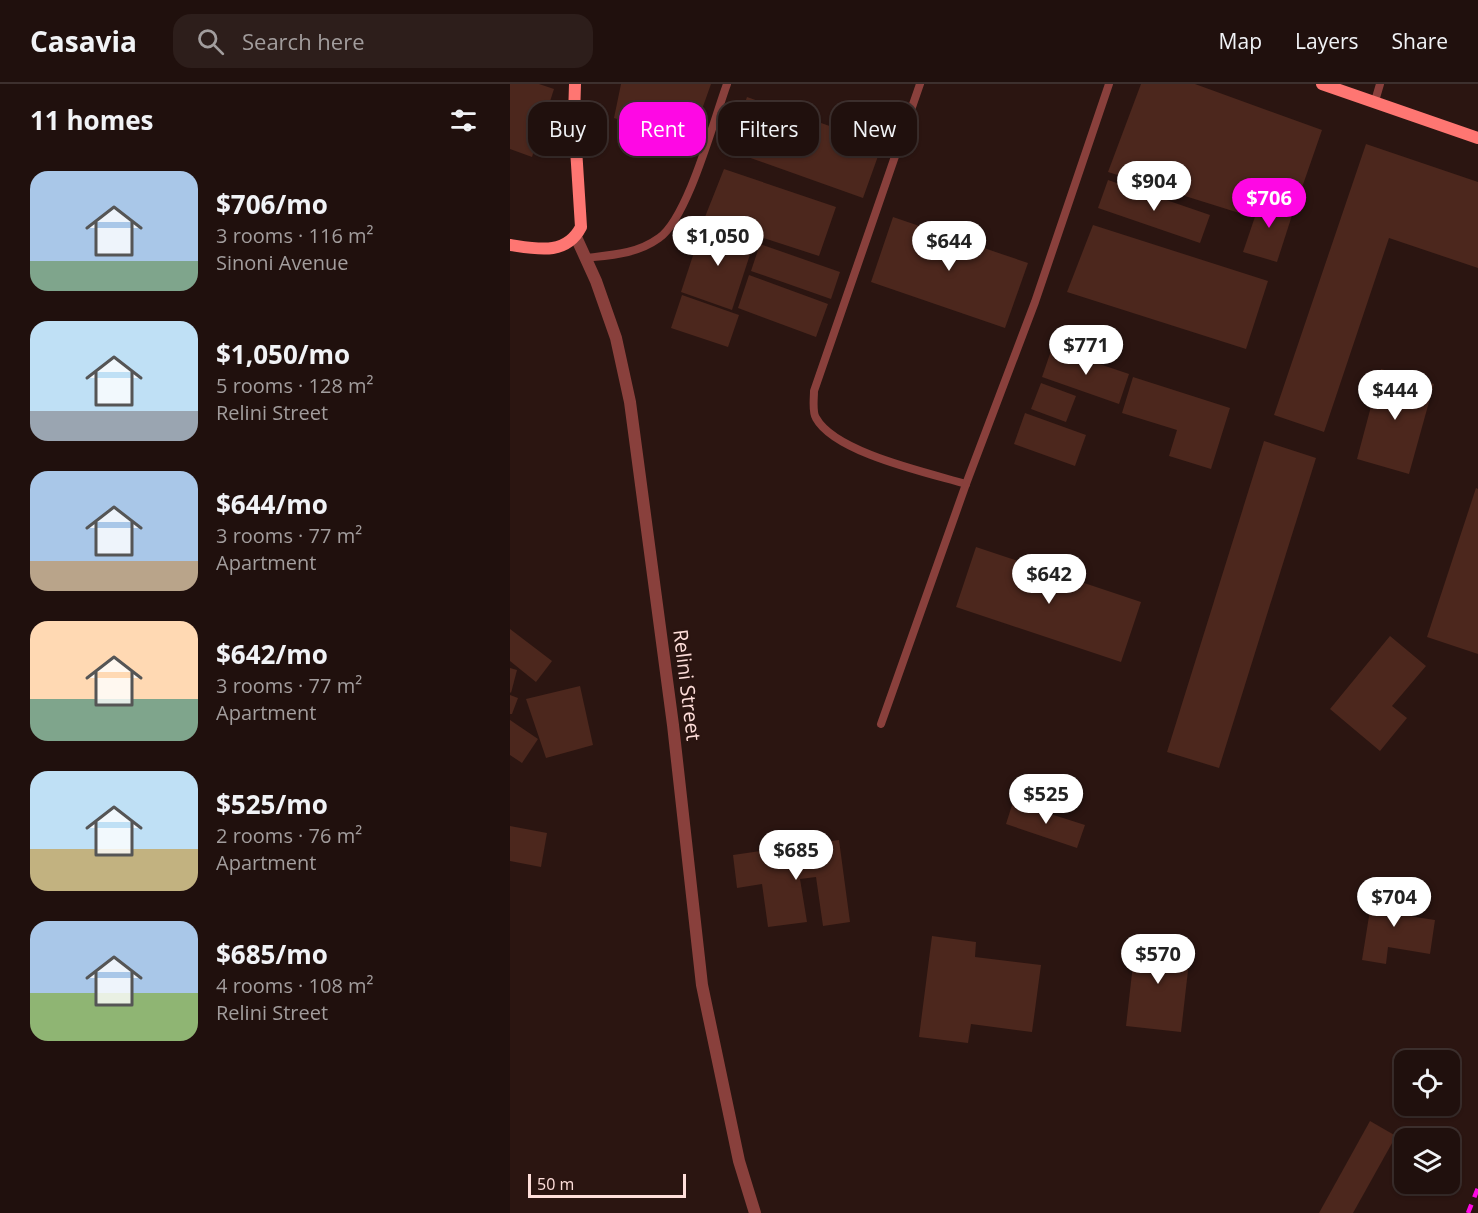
<!DOCTYPE html>
<html lang="en">
<head>
<meta charset="utf-8">
<style>
	body { margin:0; font-family:"Open Sans",sans-serif; background:#2d1e1b; color:#f1f3f6; height:100vh; display:flex; flex-direction:column; font-size:22px; white-space:nowrap }
	* { box-sizing:border-box; margin:0 }
	p { font-size:20px; color:#a29d9d }
	.icon { flex:none; width:33px; height:33px; fill:none; stroke:currentColor; stroke-width:2; stroke-linecap:round; stroke-linejoin:round }
	.map { position:relative; flex:1; overflow:hidden }
	.drawer { display:flex; flex-direction:column; background:#20100d; width:510px }
	.drawer>* { flex:none }
	.banner { position:absolute; left:18px; top:18px; width:570px; height:54px; display:flex; gap:12px }
	.fabs { position:absolute; left:884px; top:966px; display:grid; gap:12px }
	.fabs a { display:grid; place-items:center; width:66px; height:66px; border-radius:12px; background:#20100d; box-shadow:0 2px 4px #0004,0 0 0 2px #3d302e; font-size:30px }
	.scale { position:absolute; left:18px; bottom:15px; width:158px; box-sizing:border-box; padding-left:6px; border:3px solid #ffdfdb; border-top:0; font-size:16px; line-height:21px; white-space:nowrap; color:#ffdfdb; -webkit-text-stroke:4px #2b1511; paint-order:stroke }
	.price { position:absolute; translate:-50% -51px; padding:0 14px; border-radius:21px; background:#fff; color:#222; font-size:20px; line-height:39px; filter:drop-shadow(0 2px 3px #0008) }
	.price::after { content:''; position:absolute; left:50%; top:36px; width:18px; height:14px; margin-left:-9px; background:inherit; clip-path:polygon(0 0,100% 0,50% 100%) }
	.price.on { background:#fe08e4; color:#fff }
	ul { padding:0; list-style:none }
	li { display:flex; align-items:center; gap:18px; height:150px; padding:0 30px }
	li span { display:grid; place-items:center; flex:none; width:168px; height:120px; border-radius:18px; color:#555 }
	li>.icon { margin-inline-start:auto }
	span .icon { width:72px; height:72px; fill:#fffc; stroke-width:1 }
	li b { font-size:26px }
	h2 { display:flex; justify-content:space-between; align-items:center; height:72px; padding:0 30px; font-size:26px }
	.chip { padding:0 21px; border-radius:18px; background:#20100d; box-shadow:0 2px 4px #0004,0 0 0 2px #3d302e; font-size:21px; line-height:54px }
	.chip.on { background:#fe08e4; color:#fff }
	header { display:flex; align-items:center; gap:36px; box-sizing:border-box; height:84px; padding:0 30px; background:#20100d; border-bottom:2px solid #3d302e }
	header strong { font-size:28px }
	nav { display:flex; gap:33px; margin-inline-start:auto; font-size:21px }
	.search { width:420px; height:54px; background:#2d1e1b; display:flex; align-items:center; gap:15px; box-sizing:border-box; padding:0 21px; border-radius:18px; color:#a29d9d; font-size:22px }
	main { display:flex; flex:1; min-height:0 }
	.map>svg:first-child { display:block }
	.building { fill:#4c271d }
	.lines { fill:none; stroke-linecap:round; stroke-linejoin:round }
	.lane { stroke:#89403c; stroke-width:8 }
	.street { stroke:#89403c; stroke-width:12 }
	.secondary { stroke:#fe7672; stroke-width:12 }
	.rail { stroke:#fe08e4; stroke-width:4.5; stroke-dasharray:9 8; stroke-linecap:butt }
	.labels { text-anchor:middle; stroke-width:4.5; stroke-linejoin:round; paint-order:stroke }
	.street-label { font-size:20px; fill:#ffdfdb; stroke:#2b1511 }
</style>
</head>
<body>
<header>
<strong>Casavia</strong>
<div class="search"><svg class="icon" aria-label="search" viewBox="0 0 24 24"><circle cx="10" cy="10" r="6"/><path d="M15 15l6 6"/></svg>Search here</div>
<nav><a>Map</a><a>Layers</a><a>Share</a></nav>
</header>
<main>
<section class="drawer">
<h2>11 homes<svg class="icon" aria-label="filters" viewBox="0 0 24 24"><path d="M4 7h16M4 17h16"/><circle cx="9" cy="7" r="2"/><circle cx="15" cy="17" r="2"/></svg></h2>
<ul>
<li><span style="background:linear-gradient(#a9c7e8 75%,#7fa58c 0)"><svg class="icon" aria-label="home" viewBox="0 0 24 24"><path d="M3 11l9-7 9 7M6 9v11h12V9"/></svg></span><div><b>$706/mo</b><p>3 rooms · 116 m²</p><p>Sinoni Avenue</p></div></li>
<li><span style="background:linear-gradient(#bfe0f5 75%,#9aa5b1 0)"><svg class="icon" aria-label="home" viewBox="0 0 24 24"><path d="M3 11l9-7 9 7M6 9v11h12V9"/></svg></span><div><b>$1,050/mo</b><p>5 rooms · 128 m²</p><p>Relini Street</p></div></li>
<li><span style="background:linear-gradient(#a9c7e8 75%,#b9a48a 0)"><svg class="icon" aria-label="home" viewBox="0 0 24 24"><path d="M3 11l9-7 9 7M6 9v11h12V9"/></svg></span><div><b>$644/mo</b><p>3 rooms · 77 m²</p><p>Apartment</p></div></li>
<li><span style="background:linear-gradient(#ffd9b3 65%,#7fa58c 0)"><svg class="icon" aria-label="home" viewBox="0 0 24 24"><path d="M3 11l9-7 9 7M6 9v11h12V9"/></svg></span><div><b>$642/mo</b><p>3 rooms · 77 m²</p><p>Apartment</p></div></li>
<li><span style="background:linear-gradient(#bfe0f5 65%,#c2b280 0)"><svg class="icon" aria-label="home" viewBox="0 0 24 24"><path d="M3 11l9-7 9 7M6 9v11h12V9"/></svg></span><div><b>$525/mo</b><p>2 rooms · 76 m²</p><p>Apartment</p></div></li>
<li><span style="background:linear-gradient(#a9c7e8 60%,#8fb573 0)"><svg class="icon" aria-label="home" viewBox="0 0 24 24"><path d="M3 11l9-7 9 7M6 9v11h12V9"/></svg></span><div><b>$685/mo</b><p>4 rooms · 108 m²</p><p>Relini Street</p></div></li>
</ul>
</section>
<div class="map">
<svg width="968" height="1129" viewBox="0 0 968 1129">
	<rect width="100%" height="100%" fill="#2b1511"/>
	<!-- building -->
	<g class="building">
		<polygon points="0,0 29,0 44,5 22,73 0,65"/>
		<polygon points="111,0 201,0 180,59 104,34"/>
		<polygon points="631,0 685,0 812,46 788,115 748,103 739,132 598,88"/>
		<polygon points="237,13 331,46 336,32 377,47 353,114 218,66"/>
		<polygon points="856,60 968,98 968,184 879,154 814,348 764,331"/>
		<polygon points="214,85 326,123 309,172 244,151 242,155 193,138"/>
		<polygon points="598,96 700,131 690,159 588,124"/>
		<polygon points="752,112 785,122 767,178 733,168"/>
		<polygon points="383,133 518,179 495,244 361,198"/>
		<polygon points="193,141 244,158 222,226 171,208"/>
		<polygon points="583,141 758,197 736,265 557,208"/>
		<polygon points="250,160 330,188 321,215 241,187"/>
		<polygon points="239,191 318,220 306,253 228,224"/>
		<polygon points="172,211 229,231 218,263 161,244"/>
		<polygon points="542,264 619,290 609,320 532,293"/>
		<polygon points="871,285 924,300 899,390 847,375"/>
		<polygon points="623,293 720,324 701,385 659,372 667,346 612,329"/>
		<polygon points="531,299 566,312 556,338 521,325"/>
		<polygon points="515,329 576,351 565,382 504,360"/>
		<polygon points="754,357 806,374 709,684 657,668"/>
		<polygon points="966,404 968,405 968,570 917,553"/>
		<polygon points="466,463 631,518 611,578 446,523"/>
		<polygon points="0,545 42,577 26,598 0,577"/>
		<polygon points="880,552 916,582 882,622 897,634 870,667 820,625"/>
		<polygon points="0,584 7,586 1,609 0,608"/>
		<polygon points="70,602 83,661 36,674 16,615"/>
		<polygon points="0,611 8,614 2,630 0,630"/>
		<polygon points="0,636 28,655 12,679 0,671"/>
		<polygon points="503,718 575,741 567,764 496,740"/>
		<polygon points="0,742 37,749 31,783 0,777"/>
		<polygon points="329,756 340,838 313,842 306,793 290,795 297,838 258,843 252,800 227,804 223,771"/>
		<polygon points="864,801 889,805 885,830 925,836 920,870 878,863 876,880 852,876"/>
		<polygon points="422,852 466,858 465,873 531,881 522,948 461,940 458,959 409,953"/>
		<polygon points="626,854 681,860 671,948 616,942"/>
		<polygon points="860,1037 886,1052 843,1129 809,1129"/>
	</g>
	<g class="lines">
		<!-- lane -->
		<g class="lane">
			<path d="M410 0 304 307C304 315 302 328 306 334 325 369 419 389 456 400"/>
			<polyline points="865,17 870,0"/>
			<path d="M75 174C102 171 127 170 149 154 178 134 204 35 217 0"/>
			<polyline points="371,640 456,400 525,218 599,0"/>
		</g>
		<!-- street -->
		<polyline class="street" points="66,153 86,197 106,254 120,318 163,641 192,901 229,1077 245,1129"/>
		<!-- secondary -->
		<g class="secondary">
			<polyline points="812,0 968,54"/>
			<path d="M0 161C27 165 56 172 71 143L64 33 65 0"/>
		</g>
		<!-- rail -->
		<polyline class="rail" points="958,1129 968,1104"/>
	</g>
	<g class="labels">
		<!-- street labels -->
		<g class="street-label">
			<text transform="translate(177 601) rotate(83)" y="7">Relini Street</text>
		</g>
	</g>
</svg>
<div class="fabs">
<a><svg class="icon" aria-label="locate" viewBox="0 0 24 24"><circle cx="12" cy="12" r="6"/><path d="M12 2v4M12 18v4M2 12h4M18 12h4"/></svg></a>
<a><svg class="icon" aria-label="layers" viewBox="0 0 24 24"><path d="M12 4l9 5-9 5-9-5zM3 14l9 5 9-5"/></svg></a>
</div>
<div class="scale">50 m</div>
<b class="price" style="left:644px;top:128px">$904</b>
<b class="price on" style="left:759px;top:145px">$706</b>
<b class="price" style="left:208px;top:183px">$1,050</b>
<b class="price" style="left:439px;top:188px">$644</b>
<b class="price" style="left:576px;top:292px">$771</b>
<b class="price" style="left:885px;top:337px">$444</b>
<b class="price" style="left:539px;top:521px">$642</b>
<b class="price" style="left:536px;top:741px">$525</b>
<b class="price" style="left:286px;top:797px">$685</b>
<b class="price" style="left:884px;top:844px">$704</b>
<b class="price" style="left:648px;top:901px">$570</b>
<div class="banner">
<a class="chip">Buy</a>
<a class="chip on">Rent</a>
<a class="chip">Filters</a>
<a class="chip">New</a>
</div>
</div>
</main>
</body>
</html>
